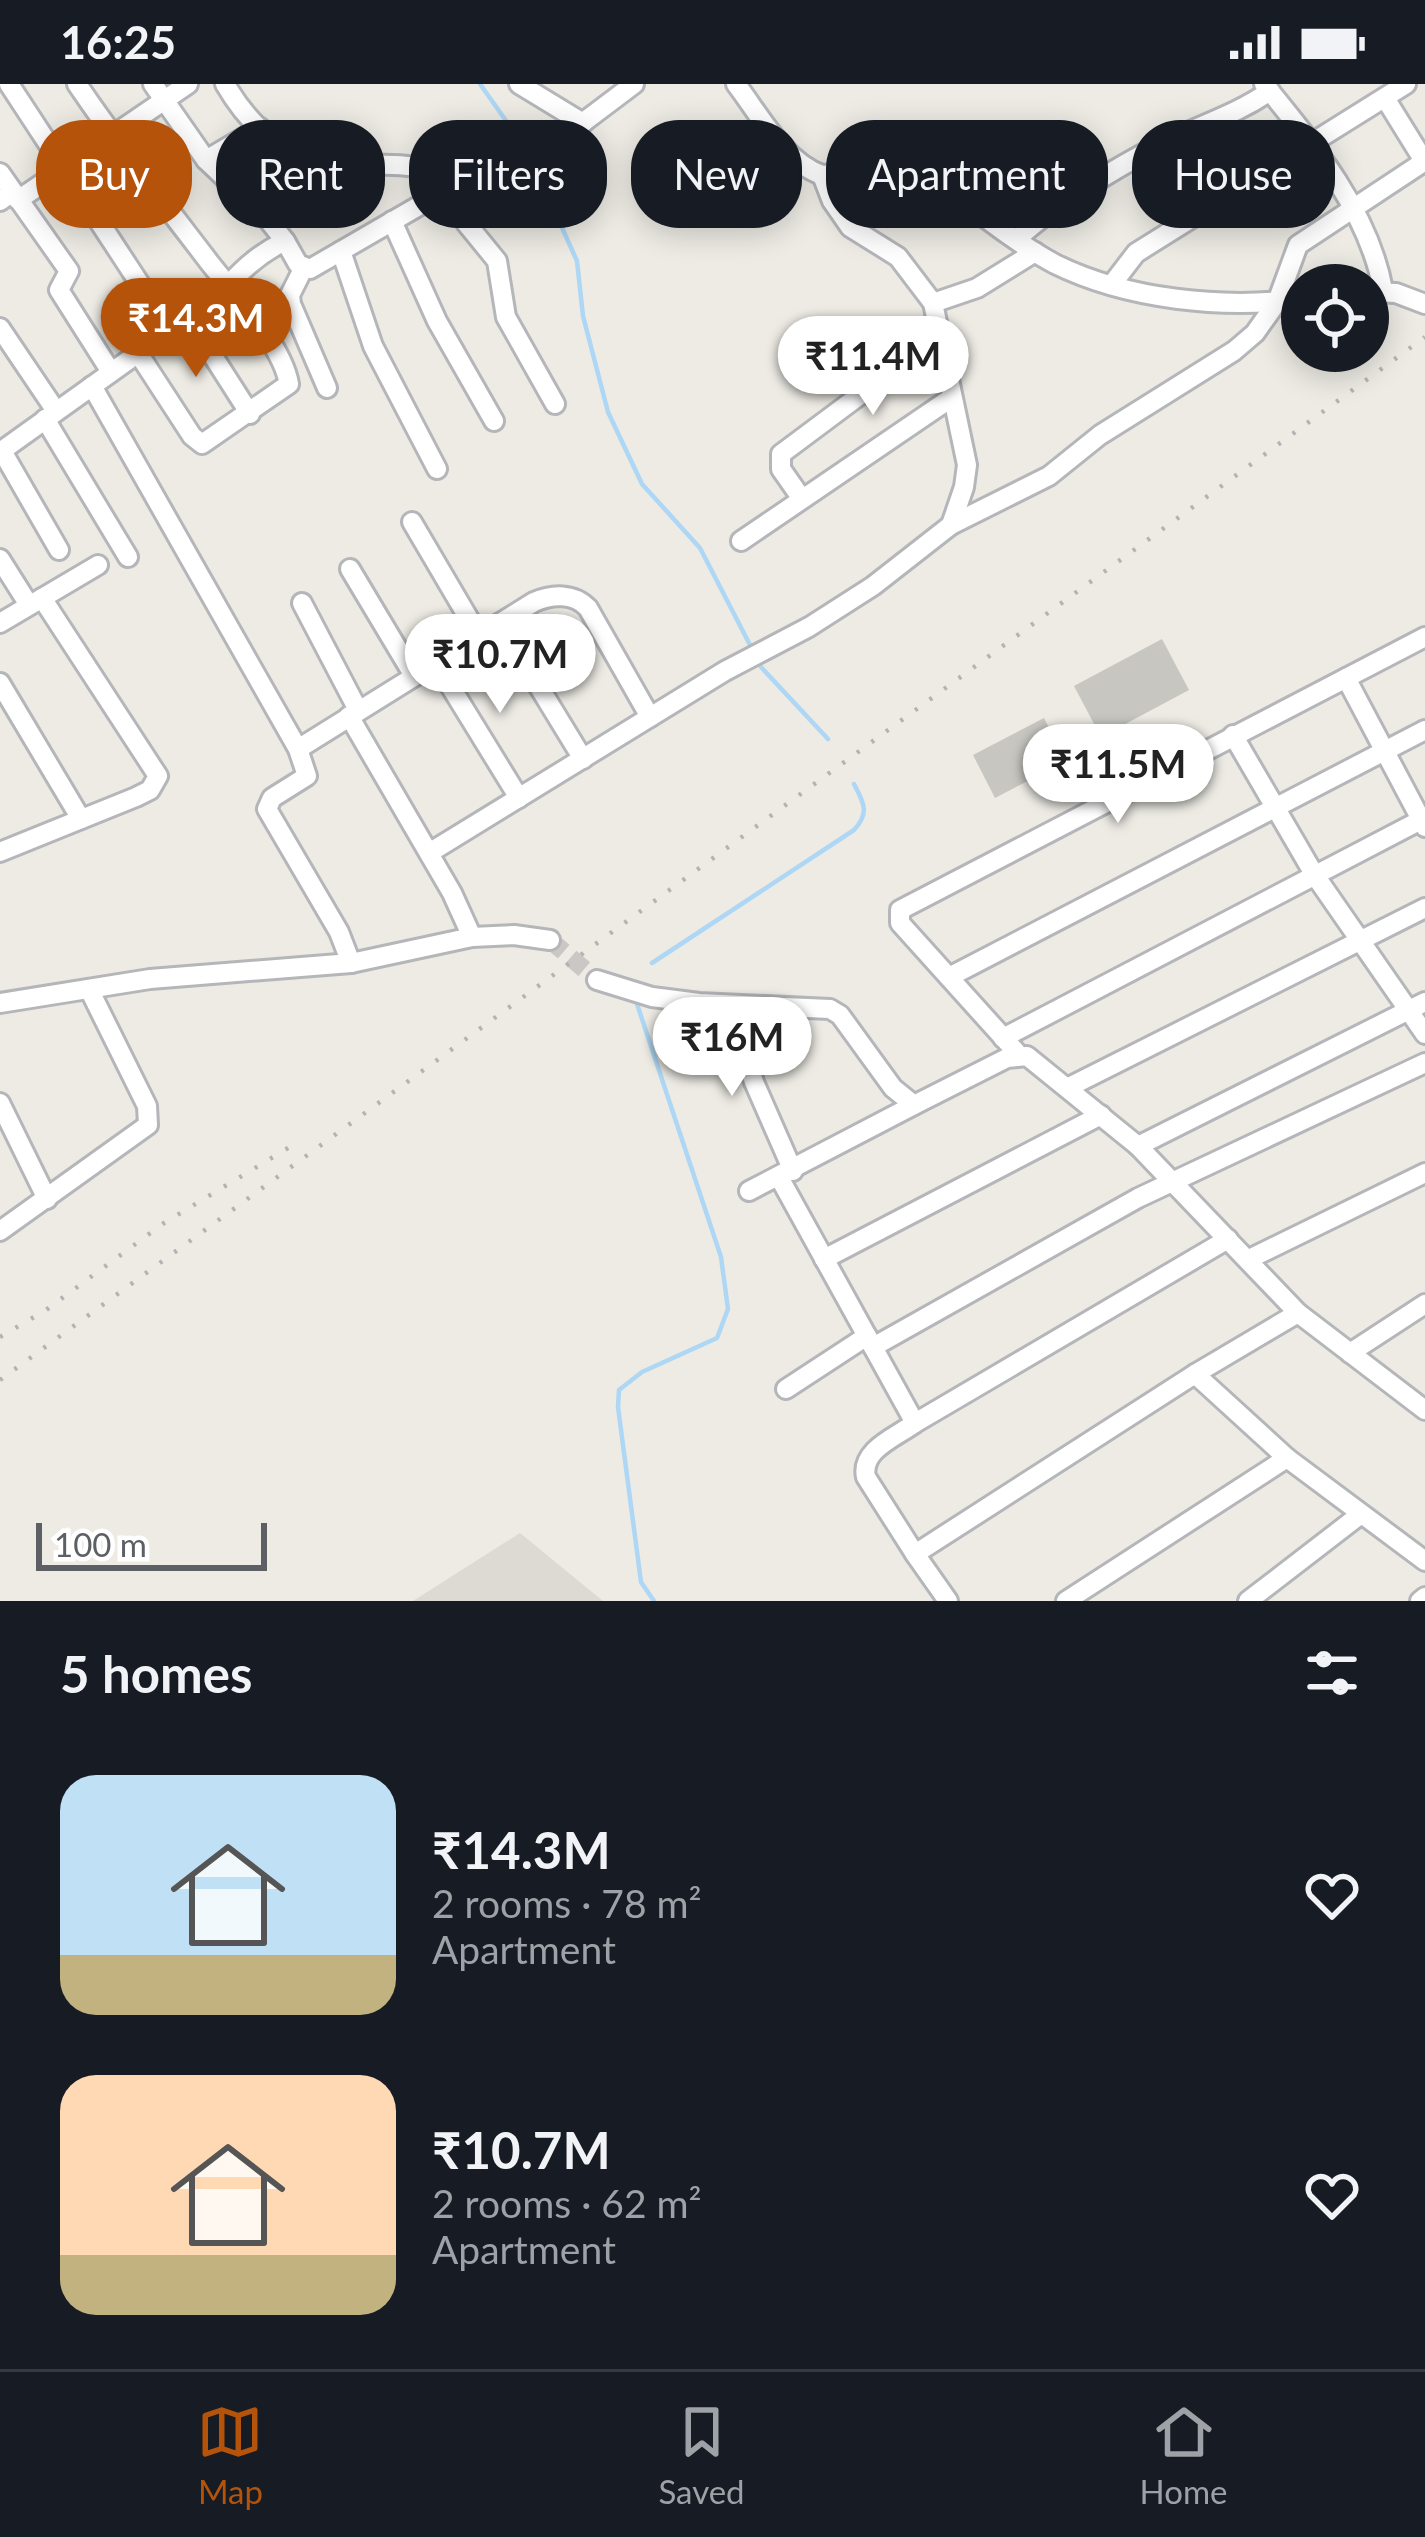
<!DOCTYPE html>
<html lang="en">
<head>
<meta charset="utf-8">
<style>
	body { margin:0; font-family:Lato,sans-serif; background:#242831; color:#f1f3f6; height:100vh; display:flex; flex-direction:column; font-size:45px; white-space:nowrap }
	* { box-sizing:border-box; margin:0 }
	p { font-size:39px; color:#9ea1a6 }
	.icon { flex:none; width:66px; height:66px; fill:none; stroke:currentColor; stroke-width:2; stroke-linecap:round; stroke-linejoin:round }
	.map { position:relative; height:1517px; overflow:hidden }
	.drawer { display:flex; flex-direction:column; background:#171b24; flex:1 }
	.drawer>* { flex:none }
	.top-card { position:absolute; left:36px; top:36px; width:1353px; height:108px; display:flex; gap:24px }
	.tools { position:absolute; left:1281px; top:180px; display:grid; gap:24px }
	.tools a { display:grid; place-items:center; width:108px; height:108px; border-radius:50%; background:#171b24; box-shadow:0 6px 30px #0003; font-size:60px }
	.scale { position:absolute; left:36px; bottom:30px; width:231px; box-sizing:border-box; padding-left:12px; border:6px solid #5c5f63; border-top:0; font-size:33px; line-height:42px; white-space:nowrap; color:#5c5f63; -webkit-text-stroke:9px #fff; paint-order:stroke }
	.price { position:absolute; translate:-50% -102px; padding:0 27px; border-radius:42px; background:#fff; color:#222; font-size:39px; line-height:78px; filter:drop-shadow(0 3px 6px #0008) }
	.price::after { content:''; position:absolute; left:50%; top:72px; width:36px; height:27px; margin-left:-18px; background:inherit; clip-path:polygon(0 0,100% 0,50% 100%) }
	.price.selected { background:#b45309; color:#fff }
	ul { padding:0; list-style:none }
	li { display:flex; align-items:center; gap:36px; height:300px; padding:0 60px }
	li span { display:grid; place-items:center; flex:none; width:336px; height:240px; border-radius:36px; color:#555 }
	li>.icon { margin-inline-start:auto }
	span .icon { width:144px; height:144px; fill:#fffc; stroke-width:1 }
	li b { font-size:51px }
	h2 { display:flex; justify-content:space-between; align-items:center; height:144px; padding:0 60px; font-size:51px }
	.tag { padding:0 42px; border-radius:48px; background:#171b24; box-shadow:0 6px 30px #0003; font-size:42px; line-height:108px }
	.tag.selected { background:#b45309; color:#fff }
	.status { display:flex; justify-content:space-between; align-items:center; height:84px; padding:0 60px; background:#171b24; direction:ltr }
	.status svg { height:33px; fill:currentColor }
	.menu { display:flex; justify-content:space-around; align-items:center; height:168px; border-top:3px solid #363941; background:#171b24; font-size:33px; color:#9ea1a6 }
	.menu a { display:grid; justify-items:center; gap:6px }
	.menu .selected { color:#b45309 }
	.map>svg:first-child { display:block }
	.education { fill:#dcdad3 }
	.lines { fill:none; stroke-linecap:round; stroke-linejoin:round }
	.stream { stroke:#add7f4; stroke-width:4.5 }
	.building { fill:#c8c6c1 }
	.minor-tunnel { stroke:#c9c8c4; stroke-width:18; stroke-dasharray:18 9; stroke-linecap:butt }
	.minor-casing { stroke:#b5b6ba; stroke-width:24 }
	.minor { stroke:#fff; stroke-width:18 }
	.rail { stroke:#b2b3b3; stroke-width:4.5; stroke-dasharray:3 15; stroke-linecap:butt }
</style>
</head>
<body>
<div class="status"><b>16:25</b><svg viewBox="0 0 49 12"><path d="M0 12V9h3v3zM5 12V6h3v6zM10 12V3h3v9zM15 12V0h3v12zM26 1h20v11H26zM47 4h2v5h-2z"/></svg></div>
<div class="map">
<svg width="1425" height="1517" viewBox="0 0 1425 1517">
	<rect width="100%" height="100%" fill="#edebe4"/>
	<!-- education -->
	<polygon class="education" points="520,1449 603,1517 413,1517"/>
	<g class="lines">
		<!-- stream -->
		<g class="stream">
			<polyline points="480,0 519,55"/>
			<polyline points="532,77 577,177 583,232 608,328 642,400 700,464 750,561"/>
			<polyline points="761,583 828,655"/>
			<path d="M652 879 854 746C870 729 864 719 854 700"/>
			<polyline points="636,917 721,1173 728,1225 717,1254 642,1288 619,1306 618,1323 641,1498 654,1517"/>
		</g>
	</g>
	<!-- building -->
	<g class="building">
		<polygon points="1162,555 1189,606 1101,653 1074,602"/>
		<polygon points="1044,634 1066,677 995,714 973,671"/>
	</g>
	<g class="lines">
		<!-- minor-tunnel -->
		<polyline class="minor-tunnel" points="550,856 597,896"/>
		<!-- minor casing -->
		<g class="minor-casing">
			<g id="minor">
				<polyline points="9,0 170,246"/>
				<path d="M77 0C118 61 164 119 209 178 234 210 282 260 289 300L202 360 192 352 138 269"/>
				<polyline points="153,0 206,76 265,132 285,157"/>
				<path d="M225 0C247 38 288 81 336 82 372 82 405 76 440 90L466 139 497 177 506 233 555 320"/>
				<polyline points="519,0 583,39"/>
				<path d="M736 0C759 30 784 78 822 91L896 86 933 94C972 123 1012 157 1055 180 1128 216 1223 225 1302 215"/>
				<path d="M1264 0C1313 60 1369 128 1383 206"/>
				<polyline points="1385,14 1424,77"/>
				<polyline points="206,76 260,44"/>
				<polyline points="0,89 69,187 59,206 111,288"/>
				<polyline points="822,91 832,117 850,143 898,173 933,219 967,381 964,403 951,441"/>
				<polyline points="0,117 11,109 18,116 188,0"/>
				<polyline points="392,137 437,237 494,337"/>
				<path d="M1017 155C1053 121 1131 74 1177 53 1209 38 1240 28 1270 7"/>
				<polyline points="341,167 373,262 437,385"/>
				<polyline points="303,185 290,211 291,220 327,304"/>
				<polyline points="1113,199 1136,169 1406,0"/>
				<polyline points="1368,208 1396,209 1425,220"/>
				<polyline points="933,219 977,204 1035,168"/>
				<polyline points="188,233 250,330"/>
				<polyline points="0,244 56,327"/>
				<polyline points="92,302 298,665 307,692 272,714 267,725 339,848 351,879"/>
				<polyline points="45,335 128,473"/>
				<polyline points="2,367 59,466"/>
				<path d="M0 368 218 212C239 189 256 171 285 157L298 180 310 185 505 72 569 49 634 0"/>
				<polyline points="802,415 781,385 781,370 939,252"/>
				<polyline points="412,438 479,552"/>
				<polyline points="741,457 951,314"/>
				<polyline points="0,475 29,521"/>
				<polyline points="350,485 414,592"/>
				<polyline points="302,519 358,626"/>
				<polyline points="0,539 98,481"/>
				<polyline points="500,539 583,675"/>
				<polyline points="436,579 519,714"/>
				<polyline points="1346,594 1425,743"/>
				<polyline points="0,599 81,735"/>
				<polyline points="349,632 452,809 472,853"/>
				<polyline points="1233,651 1314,790 1425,950"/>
				<path d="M298 665 534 518C552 510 574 509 588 524L650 633"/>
				<polyline points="0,768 136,713 150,706 158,692 42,514"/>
				<polyline points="429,769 725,587 809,543 873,502 951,441 1049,392 1100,351 1234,267 1255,249 1277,218 1298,161 1425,77"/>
				<polyline points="949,893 1425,646"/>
				<polyline points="597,896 652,913 699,919 830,925 840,931 893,1004 914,1021 1007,974 1027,972 1138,1062 1298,1229 1425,1326"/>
				<polyline points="0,919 150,895 351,879 472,853 514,851 550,856"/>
				<polyline points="730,923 754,998 793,1087"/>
				<polyline points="1003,954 1421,736"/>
				<polyline points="1018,970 900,839 900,826 1425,553"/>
				<polyline points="1069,1003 1425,824"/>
				<polyline points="0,1019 47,1115"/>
				<polyline points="1138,1062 1425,918"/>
				<polyline points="779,1093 915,1339"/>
				<polyline points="749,1107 914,1021"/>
				<polyline points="0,1147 148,1041 147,1022 89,905"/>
				<polyline points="824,1175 1101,1031"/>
				<polyline points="1249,1175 1425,1089"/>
				<polyline points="873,1263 1138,1114 1425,979"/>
				<polyline points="1350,1269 1425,1220"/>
				<polyline points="1195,1290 1287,1374"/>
				<polyline points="786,1305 867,1252"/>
				<path d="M915 1470 866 1393C860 1366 896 1353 915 1339L1228 1155"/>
				<polyline points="948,1517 915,1470 1195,1290 1298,1229"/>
				<polyline points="1066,1517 1287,1374 1425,1477"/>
				<polyline points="1248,1517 1361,1430"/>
				<polyline points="1420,1517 1425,1513"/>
			</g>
		</g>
		<!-- minor -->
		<use href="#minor" class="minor"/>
		<!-- rail -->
		<g class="rail">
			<polyline points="0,1253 46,1226 164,1139 293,1061"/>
			<polyline points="0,1296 1425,253"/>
		</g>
	</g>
</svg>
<div class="tools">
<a><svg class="icon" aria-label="locate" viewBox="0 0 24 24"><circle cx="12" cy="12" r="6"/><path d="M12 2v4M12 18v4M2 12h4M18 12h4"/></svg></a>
</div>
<div class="scale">100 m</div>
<b class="price selected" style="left:196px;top:296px">₹14.3M</b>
<b class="price" style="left:873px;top:334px">₹11.4M</b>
<b class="price" style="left:500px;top:632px">₹10.7M</b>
<b class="price" style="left:1118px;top:742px">₹11.5M</b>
<b class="price" style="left:732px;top:1015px">₹16M</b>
<div class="top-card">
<a class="tag selected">Buy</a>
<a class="tag">Rent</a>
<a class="tag">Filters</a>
<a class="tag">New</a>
<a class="tag">Apartment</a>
<a class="tag">House</a>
</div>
</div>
<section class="drawer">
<h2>5 homes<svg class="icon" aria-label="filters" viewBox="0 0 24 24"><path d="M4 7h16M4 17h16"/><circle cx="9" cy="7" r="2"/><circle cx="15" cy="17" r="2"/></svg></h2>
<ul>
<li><span style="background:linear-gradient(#bfe0f5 75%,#c2b280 0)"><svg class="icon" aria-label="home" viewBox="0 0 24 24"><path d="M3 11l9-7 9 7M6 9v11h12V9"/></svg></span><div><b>₹14.3M</b><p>2 rooms · 78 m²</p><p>Apartment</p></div><svg class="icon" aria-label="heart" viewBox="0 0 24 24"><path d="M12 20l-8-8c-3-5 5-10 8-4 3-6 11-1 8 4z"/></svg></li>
<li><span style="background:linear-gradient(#ffd9b3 75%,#c2b280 0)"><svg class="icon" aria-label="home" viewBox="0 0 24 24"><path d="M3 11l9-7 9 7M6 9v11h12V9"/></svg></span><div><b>₹10.7M</b><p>2 rooms · 62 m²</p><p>Apartment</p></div><svg class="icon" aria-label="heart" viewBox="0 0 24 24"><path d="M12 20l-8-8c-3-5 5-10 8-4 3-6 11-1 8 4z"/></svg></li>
</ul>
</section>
<nav class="menu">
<a class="selected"><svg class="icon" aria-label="map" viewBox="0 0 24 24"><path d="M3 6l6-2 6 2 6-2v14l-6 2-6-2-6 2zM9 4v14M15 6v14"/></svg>Map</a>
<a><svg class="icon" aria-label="saved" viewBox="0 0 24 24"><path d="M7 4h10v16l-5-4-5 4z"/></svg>Saved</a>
<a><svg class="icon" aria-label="home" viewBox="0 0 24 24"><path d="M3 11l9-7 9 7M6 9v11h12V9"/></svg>Home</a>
</nav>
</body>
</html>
